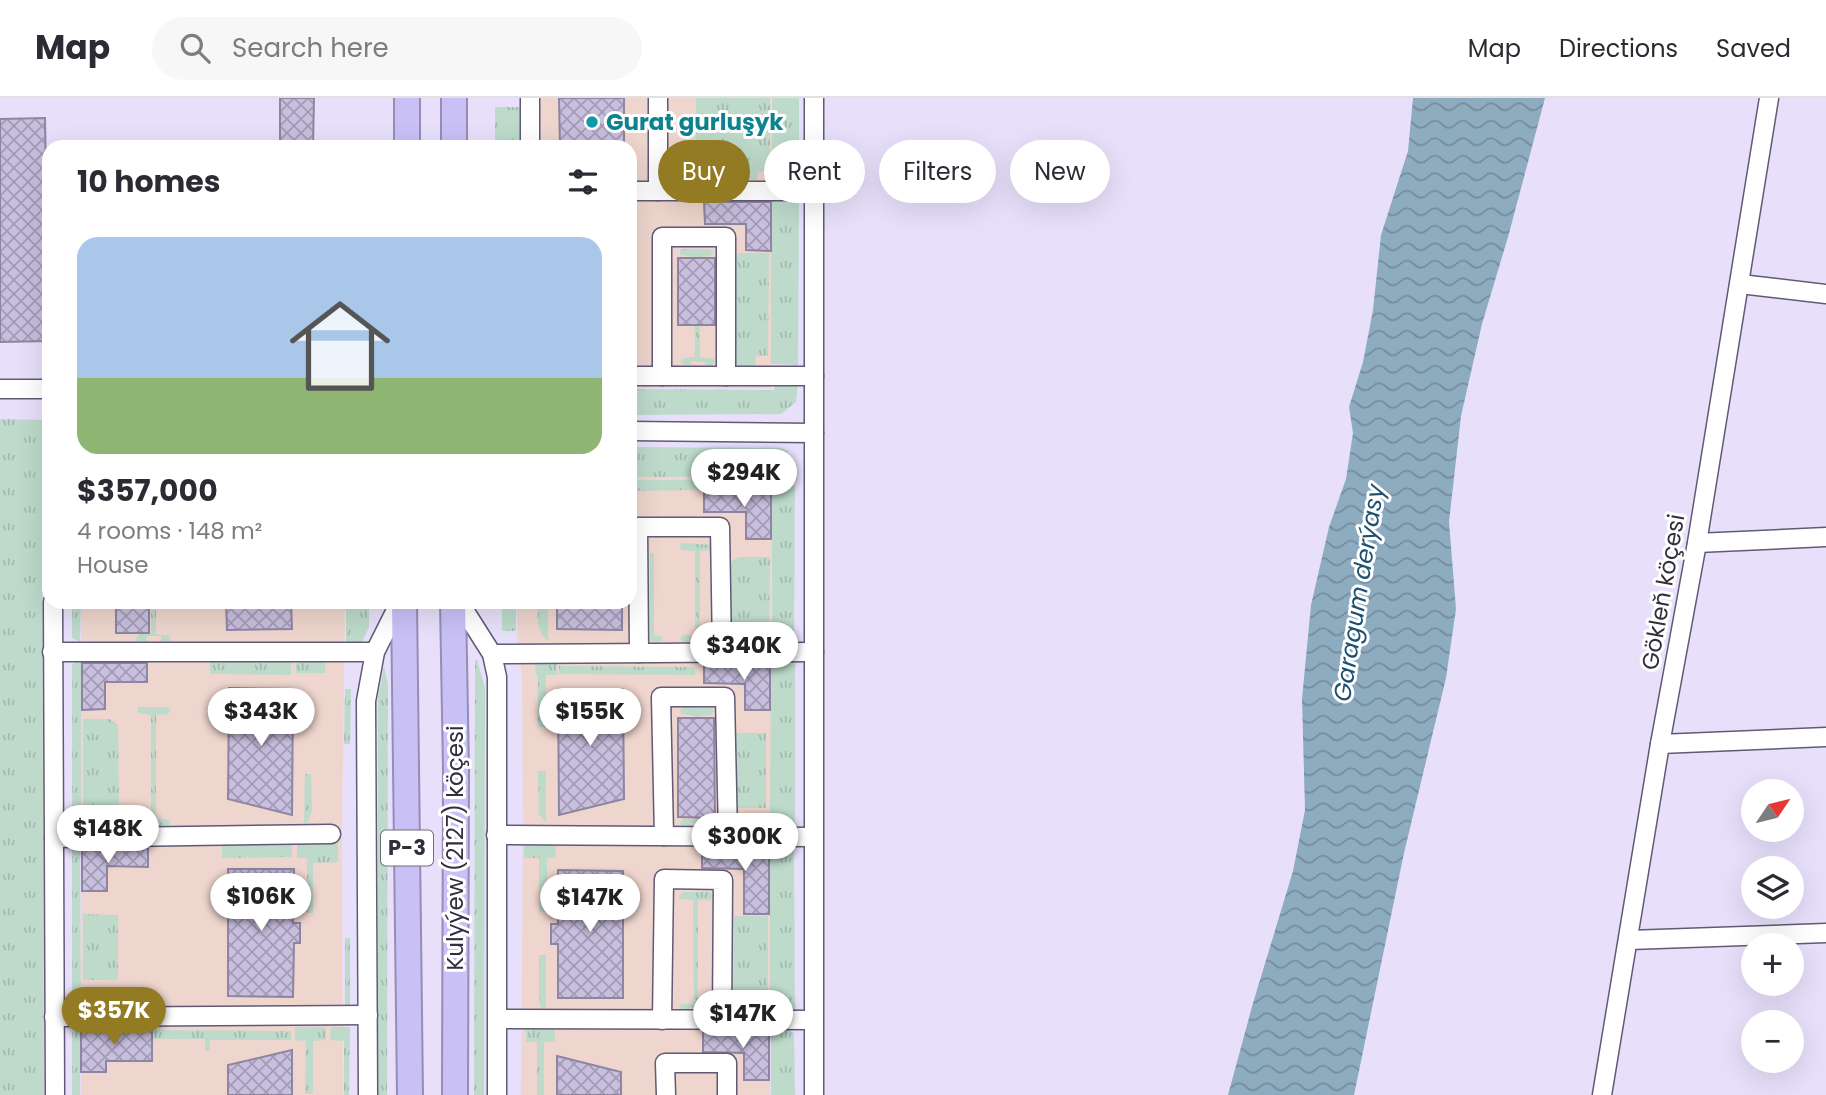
<!DOCTYPE html>
<html lang="en">
<head>
<meta charset="utf-8">
<style>
	body { margin:0; font-family:Poppins,sans-serif; background:#f7f7f7; color:#2b2b33; height:100vh; display:flex; flex-direction:column; font-size:26px; white-space:nowrap }
	* { box-sizing:border-box; margin:0 }
	p { font-size:23px; color:#7c7c81 }
	.icon { flex:none; width:38px; height:38px; fill:none; stroke:currentColor; stroke-width:2; stroke-linecap:round; stroke-linejoin:round }
	.map { position:relative; flex:1; overflow:hidden }
	.sheet { position:absolute; left:42px; top:42px; width:595px; height:469px; display:flex; flex-direction:column; background:#fff; border-radius:21px; box-shadow:0 7px 28px #0002 }
	.sheet>* { flex:none }
	.guide { position:absolute; left:658px; top:42px; width:665px; height:63px; display:flex; gap:14px }
	.needle { width:46px; rotate:55deg }
	.buttons { position:absolute; left:1741px; top:681px; display:grid; gap:14px }
	.buttons a { display:grid; place-items:center; width:63px; height:63px; border-radius:50%; background:#fff; box-shadow:0 7px 28px #0002; font-size:35px }
	.price { position:absolute; translate:-50% -60px; padding:0 16px; border-radius:24px; background:#fff; color:#222; font-size:23px; line-height:46px; filter:drop-shadow(0 2px 4px #0008) }
	.price::after { content:''; position:absolute; left:50%; top:42px; width:21px; height:16px; margin-left:-10px; background:inherit; clip-path:polygon(0 0,100% 0,50% 100%) }
	.price.active { background:#927b22; color:#fff }
	ul { padding:0; list-style:none }
	li { display:grid; align-content:center; gap:14px; height:371px; padding:0 35px }
	li span { display:grid; place-items:center; height:217px; border-radius:21px; color:#555 }
	li>.icon { margin-inline-start:auto }
	span .icon { width:126px; height:126px; fill:#fffc; stroke-width:1 }
	li b { font-size:30px }
	h2 { display:flex; justify-content:space-between; align-items:center; height:84px; padding:0 35px; font-size:30px }
	.pill { padding:0 24px; border-radius:32px; background:#fff; box-shadow:0 7px 28px #0002; font-size:24px; line-height:63px }
	.pill.active { background:#927b22; color:#fff }
	header { display:flex; align-items:center; gap:42px; box-sizing:border-box; height:98px; padding:0 35px; background:#fff; border-bottom:2px solid #e1e1e2 }
	header strong { font-size:33px }
	nav { display:flex; gap:38px; margin-inline-start:auto; font-size:24px }
	.search { width:490px; height:63px; background:#f7f7f7; display:flex; align-items:center; gap:18px; box-sizing:border-box; padding:0 24px; border-radius:38px; color:#7c7c81; font-size:26px }
	.map>svg:first-child { display:block }
	.commercial { fill:#eed5cd }
	.grass { fill:url(#grass-tufts) }
	.water { fill:url(#water-waves) }
	.building { fill:url(#building-cross-hatch); stroke:#8e85a3; stroke-width:2 }
	.lines { fill:none; stroke-linecap:round; stroke-linejoin:round }
	.minor-casing { stroke:#615975; stroke-width:21 }
	.highway-casing { stroke:#948eb5; stroke-width:28 }
	.minor { stroke:#fff; stroke-width:18 }
	.highway { stroke:#c9c1f6; stroke-width:24 }
	.culture-dot { fill:#0f9aa8; stroke:#fff; stroke-width:2.5 }
	.labels { text-anchor:middle; stroke-width:6; stroke-linejoin:round; paint-order:stroke }
	.shield { fill:#fff; stroke:#706d76; stroke-width:2 }
	.shield-label { font-size:21px; font-weight:bold; fill:#322e3b }
	.culture-label { font-size:23px; font-weight:bold; fill:#0d838f; stroke:#fff; text-anchor:start }
	.street-label { font-size:23px; fill:#322e3b; stroke:#fff }
	.water-label { font-size:24px; font-style:italic; fill:#1c506e; stroke:#fff }
</style>
</head>
<body>
<header>
<strong>Map</strong>
<div class="search"><svg class="icon" aria-label="search" viewBox="0 0 24 24"><circle cx="10" cy="10" r="6"/><path d="M15 15l6 6"/></svg>Search here</div>
<nav><a>Map</a><a>Directions</a><a>Saved</a></nav>
</header>
<div class="map">
<svg width="1826" height="997" viewBox="0 0 1826 997">
	<defs>
		<pattern id="grass-tufts" width="24" height="20" patternUnits="userSpaceOnUse" patternTransform="scale(1.75)"><rect width="24" height="20" fill="#bddacb"/><path d="M3 7l-1-3M5 7V3M7 7l1-3M15 17l-1-3M17 17v-4M19 17l1-3" fill="none" stroke="#a3bbaf"/></pattern>
		<pattern id="water-waves" width="16" height="10" patternUnits="userSpaceOnUse" patternTransform="scale(1.75)"><rect width="16" height="10" fill="#8eacc0"/><path d="M0 5q4-4 8 0t8 0" fill="none" stroke="#758c9d"/></pattern>
		<pattern id="building-cross-hatch" width="8" height="8" patternUnits="userSpaceOnUse" patternTransform="scale(1.75)"><rect width="8" height="8" fill="#c8bede"/><path d="M0 0l8 8M0 8l8-8" fill="none" stroke="#a39bb5"/></pattern>
	</defs>
	<rect width="100%" height="100%" fill="#e8e0fb"/>
	<!-- commercial -->
	<g class="commercial">
		<polygon points="537,0 771,0 771,290 630,290 630,49 537,49"/>
		<polygon points="630,379 772,380 770,997 521,997 523,727 522,579 517,543 517,504 630,504"/>
		<polygon points="81,504 345,504 342,732 343,997 81,997"/>
	</g>
	<!-- grass -->
	<g class="grass">
		<polygon points="696,0 770,0 770,74 758,74 757,82 683,81 683,77 696,75"/>
		<polygon points="772,0 799,0 799,82 771,81"/>
		<rect x="495" y="9" width="32" height="40"/>
		<polygon points="771,101 799,101 798,267 771,266"/>
		<polygon points="683,151 710,151 714,155 710,158 699,159 700,259 714,261 715,264 712,267 705,267 705,264 691,263 691,267 684,267 680,263 684,260 695,259 694,159 680,157 680,152"/>
		<polygon points="739,155 769,155 768,258 756,258 755,269 738,268 734,264 735,158"/>
		<polygon points="775,284 798,285 796,304 781,316 630,317 630,291 774,292"/>
		<polygon points="0,321 49,322 49,385 42,385 44,997 0,997"/>
		<polygon points="630,349 781,350 788,353 789,387 795,388 794,545 786,549 772,548 772,379 630,379"/>
		<polygon points="630,382 769,382 769,391 630,393"/>
		<polygon points="683,445 713,447 713,452 700,453 700,537 714,538 714,544 705,544 704,541 691,541 690,545 684,545 680,541 684,537 695,537 695,453 681,452 680,446"/>
		<polygon points="650,455 654,455 654,537 662,538 662,543 652,544 650,542"/>
		<polygon points="740,459 770,459 769,534 753,534 753,547 738,546 729,534 730,468 733,462"/>
		<polygon points="72,504 81,504 80,544 72,540"/>
		<polygon points="151,504 156,504 156,536 170,538 170,543 161,544 161,538 147,538 147,544 137,543 136,540 140,536 151,536"/>
		<polygon points="346,504 369,504 369,529 362,544 346,547"/>
		<rect x="502" y="504" width="14" height="29"/>
		<path d="M538 504H548V543C535 533 538 518 538 504Z"/>
		<polygon points="81,562 81,728 72,723 72,566"/>
		<rect x="296" y="562" width="29" height="13"/>
		<polygon points="475,562 477,562 485,590 484,997 474,997"/>
		<polygon points="535,563 557,563 557,577 546,577 546,629 538,629 538,577 536,577"/>
		<polygon points="771,563 790,563 795,566 795,727 788,730 770,730"/>
		<polygon points="210,564 291,564 291,577 210,576"/>
		<polygon points="559,568 695,569 695,577 559,576"/>
		<polygon points="384,569 388,586 387,997 378,997 378,599"/>
		<polygon points="345,591 351,591 350,646 344,646"/>
		<polygon points="138,609 168,609 171,612 168,616 156,617 156,720 170,722 170,727 167,728 140,728 136,724 140,720 151,720 151,617 138,615"/>
		<polygon points="683,609 711,610 714,613 711,617 699,618 699,721 713,723 713,728 705,729 704,725 690,725 690,729 683,729 680,725 683,721 695,721 695,618 681,616 680,613"/>
		<polygon points="83,621 109,621 118,627 119,716 83,715"/>
		<rect x="733" y="635" width="33" height="75"/>
		<polygon points="538,673 546,673 546,725 539,716"/>
		<polygon points="305,676 311,676 312,713 308,724 304,726"/>
		<polygon points="297,744 338,744 338,764 313,765 313,815 307,815 307,760 297,760"/>
		<polygon points="80,746 81,912 72,907 72,750"/>
		<polygon points="524,746 556,746 555,760 547,760 547,814 539,814 539,760 524,760"/>
		<polygon points="222,747 292,747 292,759 222,760"/>
		<polygon points="770,747 794,749 795,914 770,914"/>
		<polygon points="683,794 710,794 713,798 710,802 698,802 698,906 712,907 712,912 703,913 703,910 689,910 689,914 682,913 679,910 682,906 694,906 693,802 680,801 679,798"/>
		<polygon points="83,816 118,817 118,882 83,882"/>
		<polygon points="734,818 768,818 768,897 733,897"/>
		<polygon points="345,840 350,840 350,911 345,912"/>
		<polygon points="539,857 546,857 546,911 541,909 539,904"/>
		<polygon points="295,929 326,929 326,942 313,943 313,996 305,996 306,943 295,942"/>
		<polygon points="331,929 350,929 349,997 344,997 344,943 330,942"/>
		<polygon points="80,930 80,997 72,997 72,934"/>
		<polygon points="526,931 555,931 555,944 544,944 544,997 537,997 537,944 526,944"/>
		<polygon points="154,932 291,933 291,942 210,942 210,953 205,953 205,941 153,941"/>
		<polygon points="771,932 789,932 794,935 795,997 771,997"/>
	</g>
	<!-- water -->
	<polygon class="water" points="1413,0 1545,0 1508,139 1482,226 1461,318 1449,424 1456,511 1446,580 1404,755 1354,997 1228,997 1253,905 1293,773 1305,712 1302,601 1311,507 1329,429 1346,381 1353,335 1349,309 1363,264 1373,212 1381,137 1408,53"/>
	<!-- building -->
	<g class="building">
		<polygon points="280,0 314,0 313,49 280,49"/>
		<polygon points="559,0 624,0 624,49 560,49"/>
		<polygon points="45,20 49,243 0,244 0,21"/>
		<polygon points="704,104 771,104 771,153 746,152 746,126 705,126"/>
		<rect x="678" y="160" width="37" height="67"/>
		<polygon points="704,392 771,393 771,441 746,441 746,414 704,414"/>
		<rect x="116" y="504" width="33" height="31"/>
		<polygon points="226,504 291,504 292,531 227,532"/>
		<polygon points="557,504 622,504 622,532 557,531"/>
		<polygon points="82,565 147,565 147,584 105,584 105,611 82,612"/>
		<polygon points="704,566 770,566 770,612 745,612 745,586 704,585"/>
		<polygon points="229,590 293,591 292,717 228,701"/>
		<polygon points="558,591 623,591 624,701 559,717"/>
		<polygon points="678,620 714,620 715,720 678,719"/>
		<polygon points="148,750 148,769 107,768 107,793 82,793 82,751"/>
		<polygon points="702,750 769,750 769,816 744,816 744,771 702,770"/>
		<polygon points="228,771 294,771 293,825 300,825 300,845 294,845 293,899 228,898"/>
		<polygon points="558,772 623,773 623,900 558,900 558,846 551,846 551,826 558,826"/>
		<polygon points="81,931 152,931 152,963 106,963 106,974 81,974"/>
		<polygon points="703,933 769,933 769,982 744,982 744,955 703,954"/>
		<polygon points="292,952 292,997 228,997 228,967"/>
		<polygon points="557,958 621,974 621,997 557,997"/>
	</g>
	<g class="lines">
		<!-- minor casing -->
		<g class="minor-casing">
			<g id="minor">
				<polyline points="814,0 814,997"/>
				<polyline points="530,49 530,0"/>
				<polyline points="630,93 814,93"/>
				<polyline points="658,93 658,0"/>
				<polyline points="1740,186 1826,196"/>
				<polyline points="630,278 814,278"/>
				<polyline points="662,278 662,139 726,139 726,278"/>
				<polyline points="0,291 49,291"/>
				<polyline points="630,333 814,335"/>
				<polyline points="1697,445 1826,439"/>
				<polyline points="53,504 55,997"/>
				<polyline points="459,504 492,556 497,579 497,997"/>
				<polyline points="52,554 375,554"/>
				<polyline points="639,555 638,429 720,429 722,555"/>
				<polyline points="492,556 814,554"/>
				<polyline points="1660,646 1826,639"/>
				<polyline points="496,737 813,739"/>
				<polyline points="664,738 661,599 725,599 728,738"/>
				<polyline points="54,740 331,736"/>
				<polyline points="1629,842 1826,835"/>
				<polyline points="54,919 368,917"/>
				<polyline points="498,921 813,922"/>
				<polyline points="662,922 664,781 723,782 722,922"/>
				<polyline points="368,997 366,603 375,554 400,504"/>
				<polyline points="666,997 665,965 727,965 727,997"/>
				<polyline points="1602,997 1660,646 1697,445 1769,0"/>
			</g>
		</g>
		<!-- highway casing -->
		<g class="highway-casing">
			<g id="highway">
				<polyline points="407,49 407,0"/>
				<polyline points="454,49 454,0"/>
				<polyline points="404,504 410,997"/>
				<polyline points="453,504 456,672 455,997"/>
			</g>
		</g>
		<!-- minor -->
		<use href="#minor" class="minor"/>
		<!-- highway -->
		<use href="#highway" class="highway"/>
	</g>
	<!-- markers -->
	<circle class="culture-dot" cx="592" cy="24" r="7"/>
	<g class="labels">
		<!-- shield labels -->
		<rect class="shield" x="381" y="732.5" width="52" height="35" rx="5"/>
		<g class="shield-label">
			<text x="407" y="757">P-3</text>
		</g>
		<!-- culture labels -->
		<g class="culture-label">
			<text x="606" y="32">Gurat gurluşyk</text>
		</g>
		<!-- street labels -->
		<g class="street-label">
			<text transform="translate(1663 494) rotate(-80)" y="8">Gökleň köçesi</text>
			<text transform="translate(455 750) rotate(-90)" y="8">Kulyýew (2127) köçesi</text>
		</g>
		<!-- water labels -->
		<g class="water-label">
			<text transform="translate(1359 495) rotate(-81)" y="8">Garagum derýasy</text>
		</g>
	</g>
</svg>
<div class="buttons">
<a><svg class="needle" viewBox="-14 -14 28 28"><path d="M0-13l5 13h-10z" fill="#e53935"/><path d="M0 13l5-13h-10z" fill="#7c7c81"/></svg></a>
<a><svg class="icon" aria-label="layers" viewBox="0 0 24 24"><path d="M12 4l9 5-9 5-9-5zM3 14l9 5 9-5"/></svg></a>
<a>+</a>
<a>−</a>
</div>
<b class="price" style="left:744px;top:411px">$294K</b>
<b class="price" style="left:744px;top:584px">$340K</b>
<b class="price" style="left:261px;top:650px">$343K</b>
<b class="price" style="left:590px;top:650px">$155K</b>
<b class="price" style="left:108px;top:767px">$148K</b>
<b class="price" style="left:745px;top:775px">$300K</b>
<b class="price" style="left:261px;top:835px">$106K</b>
<b class="price" style="left:590px;top:836px">$147K</b>
<b class="price active" style="left:114px;top:949px">$357K</b>
<b class="price" style="left:743px;top:952px">$147K</b>
<div class="guide">
<a class="pill active">Buy</a>
<a class="pill">Rent</a>
<a class="pill">Filters</a>
<a class="pill">New</a>
</div>
<section class="sheet">
<h2>10 homes<svg class="icon" aria-label="filters" viewBox="0 0 24 24"><path d="M4 7h16M4 17h16"/><circle cx="9" cy="7" r="2"/><circle cx="15" cy="17" r="2"/></svg></h2>
<ul>
<li><span style="background:linear-gradient(#a9c7e8 65%,#8fb573 0)"><svg class="icon" aria-label="home" viewBox="0 0 24 24"><path d="M3 11l9-7 9 7M6 9v11h12V9"/></svg></span><div><b>$357,000</b><p>4 rooms · 148 m²</p><p>House</p></div></li>
</ul>
</section>
</div>
</body>
</html>
